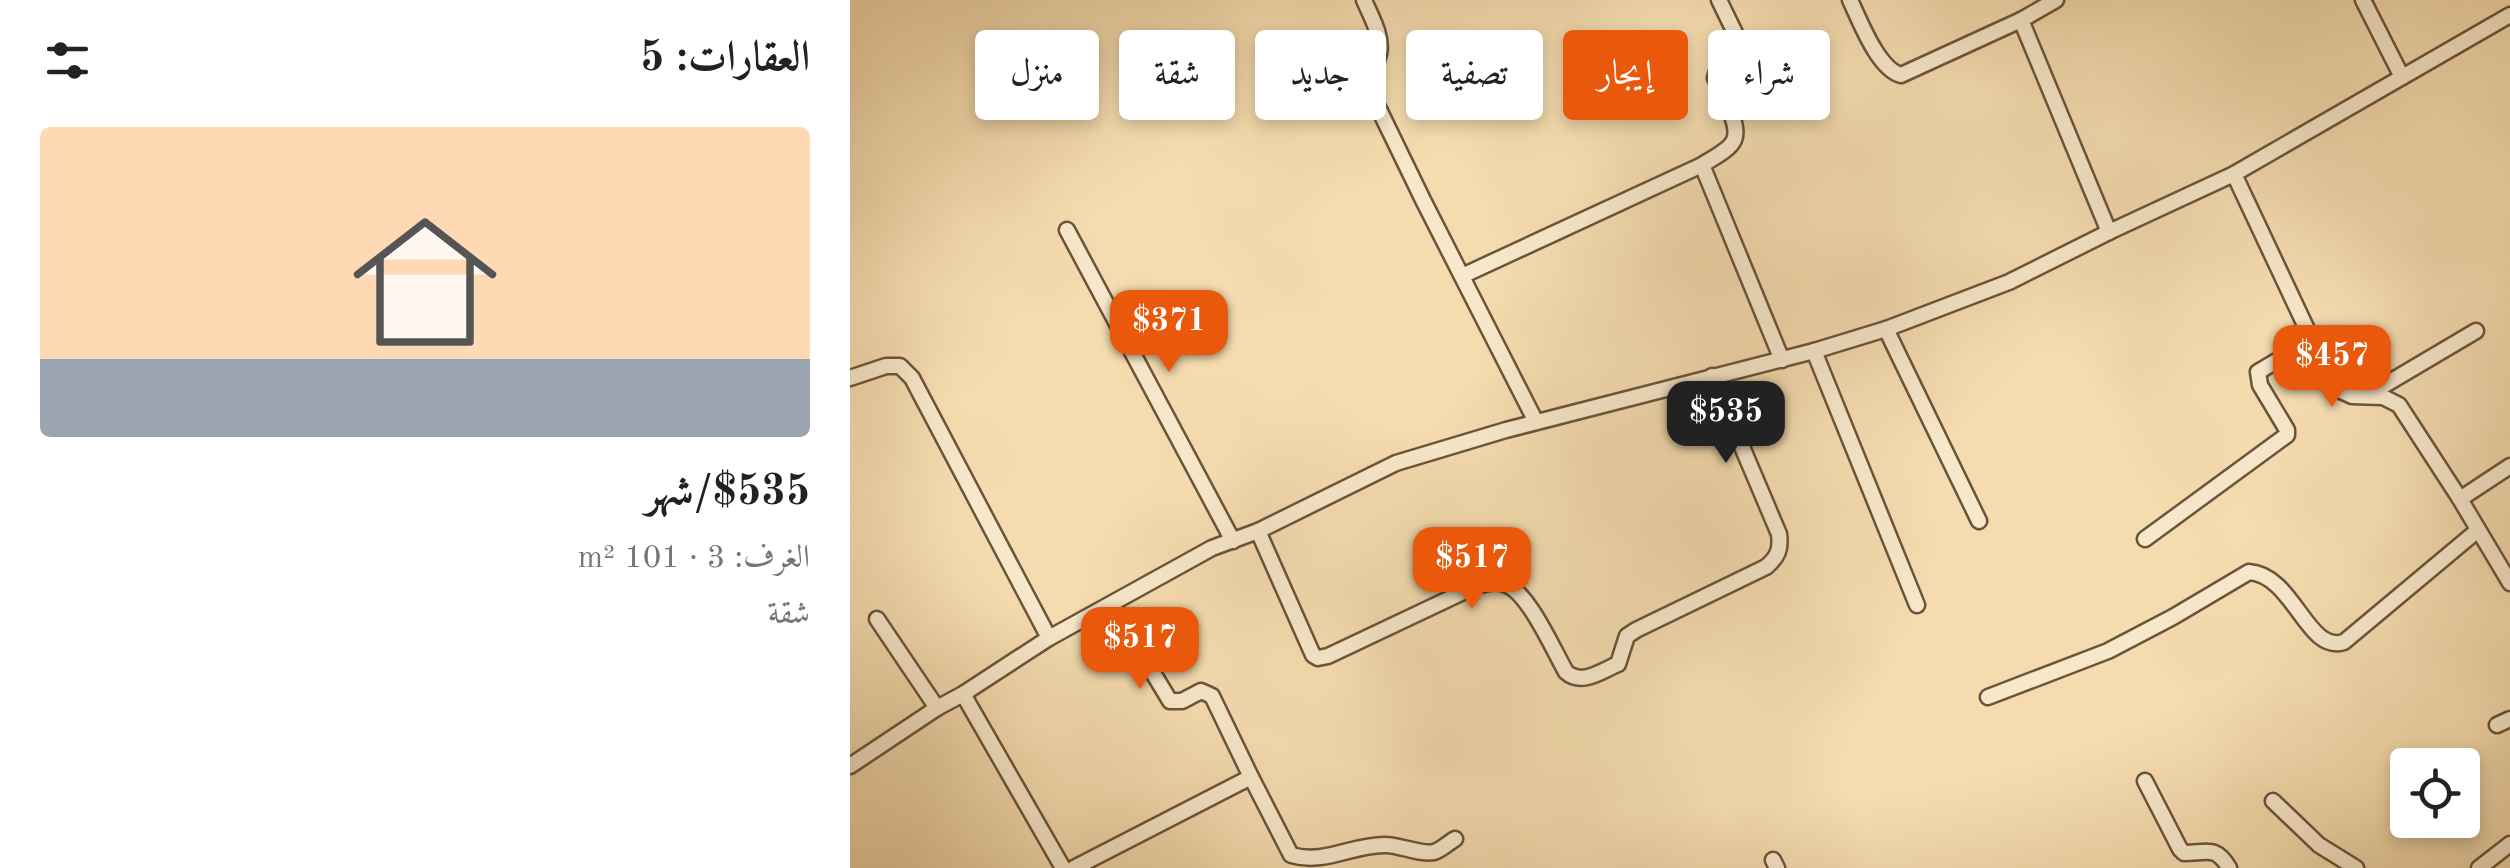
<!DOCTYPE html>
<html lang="ar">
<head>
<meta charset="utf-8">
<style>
	body { margin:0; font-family:"Old Standard TT",Amiri,serif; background:#f2f2f2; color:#222; direction:rtl; height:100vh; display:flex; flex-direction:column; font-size:38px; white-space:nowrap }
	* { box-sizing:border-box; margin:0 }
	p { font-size:32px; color:#767676 }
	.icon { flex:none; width:55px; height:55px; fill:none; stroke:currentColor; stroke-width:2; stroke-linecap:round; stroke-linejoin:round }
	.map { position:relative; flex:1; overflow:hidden; direction:ltr }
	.sheet { display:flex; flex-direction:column; background:#fff; width:850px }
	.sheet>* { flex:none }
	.banner { position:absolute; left:30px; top:30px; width:950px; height:90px; direction:rtl; display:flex; gap:20px }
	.tools { position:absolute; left:1540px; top:748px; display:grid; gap:20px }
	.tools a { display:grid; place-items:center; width:90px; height:90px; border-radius:10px; background:#fff; box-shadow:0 5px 15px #0003; font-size:50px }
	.price { position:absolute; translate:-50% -85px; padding:0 22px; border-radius:20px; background:#ea580c; color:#fff; font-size:32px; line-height:65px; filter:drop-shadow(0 2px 5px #0008) }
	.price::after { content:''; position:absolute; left:50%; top:60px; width:30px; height:22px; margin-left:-15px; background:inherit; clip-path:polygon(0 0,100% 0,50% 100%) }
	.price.selected { background:#222; color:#fff }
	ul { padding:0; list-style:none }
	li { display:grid; align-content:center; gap:20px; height:530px; padding:0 40px }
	li span { display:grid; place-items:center; height:310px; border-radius:10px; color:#555 }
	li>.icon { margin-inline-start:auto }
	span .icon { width:180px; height:180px; fill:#fffc; stroke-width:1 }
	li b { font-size:42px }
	h2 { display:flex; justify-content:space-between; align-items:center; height:120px; padding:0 40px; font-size:42px }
	.tag { padding:0 35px; border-radius:10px; background:#fff; box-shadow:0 5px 15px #0003; font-size:35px; line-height:90px }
	.tag.selected { background:#ea580c; color:#fff }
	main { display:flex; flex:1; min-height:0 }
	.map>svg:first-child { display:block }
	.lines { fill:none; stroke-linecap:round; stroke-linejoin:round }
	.street-casing { stroke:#6b543b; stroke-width:19 }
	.street { stroke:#f8e8cb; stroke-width:14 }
</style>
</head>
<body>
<main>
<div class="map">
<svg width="1660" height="868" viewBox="0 0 1660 868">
	<rect width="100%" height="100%" fill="#f5dcaf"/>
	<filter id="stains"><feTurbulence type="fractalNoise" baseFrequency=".002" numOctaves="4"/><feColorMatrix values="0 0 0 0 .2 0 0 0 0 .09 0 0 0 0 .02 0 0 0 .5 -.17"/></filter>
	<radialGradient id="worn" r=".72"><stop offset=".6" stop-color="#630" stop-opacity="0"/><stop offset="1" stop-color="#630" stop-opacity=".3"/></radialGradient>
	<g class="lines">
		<!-- street casing -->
		<g class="street-casing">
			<g id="street">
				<path d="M514 0C521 17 533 36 529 54 524 78 515 75 525 101L573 200 686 422"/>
				<path d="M869 0 887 37V50L868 68 865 78C871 92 891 125 884 140 880 150 861 159 852 165L932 360"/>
				<path d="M1000 0C1010 21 1028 69 1051 75L1171 20"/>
				<polyline points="1206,0 1171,20 1259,232"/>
				<polyline points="1513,0 1552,77"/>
				<polyline points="1384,174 1462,340 1491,391 1502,396 1533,397 1549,405 1610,499 1660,583"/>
				<polyline points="217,230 383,541"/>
				<polyline points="612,276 852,165"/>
				<polyline points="1036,329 1129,521"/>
				<polyline points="964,351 1067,605"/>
				<polyline points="0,378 36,366 50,366 62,378 199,638"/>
				<polyline points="1516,396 1626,331"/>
				<polyline points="1610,499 1660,466"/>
				<path d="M408 531 463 655 468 658 478 656 626 586C637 583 646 580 657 585 679 594 704 651 716 672 732 686 751 671 768 664L777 636 786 630 916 567C928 557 931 549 929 534L862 376"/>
				<polyline points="1295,539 1437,435 1437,430 1410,385 1408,372 1462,340"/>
				<polyline points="262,605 320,701 332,701 351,691 362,696 401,777"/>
				<polyline points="27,619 87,708"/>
				<polyline points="113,694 213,868"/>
				<path d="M1138 697 1258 651 1323 617 1399 572C1444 575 1457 654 1494 642L1628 530"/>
				<polyline points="1647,725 1660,719"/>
				<polyline points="0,766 87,708 113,694 199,638 362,548 408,531 546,463 656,430 964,351 1036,329 1159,282 1259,232 1384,174 1660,15"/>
				<path d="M1295 781 1330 849 1334 853C1357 853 1366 845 1379 868"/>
				<polyline points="1423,801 1469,845 1506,868"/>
				<polyline points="923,860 927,868"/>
				<path d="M224 868 401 777 441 855C475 865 503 844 536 845 549 845 572 855 584 852 591 850 598 843 605 839"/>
				<polyline points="1629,868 1660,844"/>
			</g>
		</g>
		<!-- street -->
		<use href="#street" class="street"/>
	</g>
	<rect width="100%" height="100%" filter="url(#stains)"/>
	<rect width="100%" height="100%" fill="url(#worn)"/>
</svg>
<div class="tools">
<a><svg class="icon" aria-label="locate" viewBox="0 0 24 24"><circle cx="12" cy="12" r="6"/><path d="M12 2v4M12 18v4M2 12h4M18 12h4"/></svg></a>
</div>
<b class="price" style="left:319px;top:375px">$371</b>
<b class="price" style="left:1482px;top:410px">$457</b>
<b class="price selected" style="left:876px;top:466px">$535</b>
<b class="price" style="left:622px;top:612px">$517</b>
<b class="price" style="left:290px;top:692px">$517</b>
<div class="banner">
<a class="tag">شراء</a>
<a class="tag selected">إيجار</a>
<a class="tag">تصفية</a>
<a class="tag">جديد</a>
<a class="tag">شقة</a>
<a class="tag">منزل</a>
</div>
</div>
<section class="sheet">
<h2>العقارات: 5<svg class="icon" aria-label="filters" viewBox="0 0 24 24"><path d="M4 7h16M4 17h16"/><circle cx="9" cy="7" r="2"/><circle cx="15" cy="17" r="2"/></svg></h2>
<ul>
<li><span style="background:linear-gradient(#ffd9b3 75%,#9aa5b1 0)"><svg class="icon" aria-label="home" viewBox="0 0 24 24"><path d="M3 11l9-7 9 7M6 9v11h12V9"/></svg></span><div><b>$535/شهر</b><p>الغرف: 3 · 101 m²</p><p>شقة</p></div></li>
</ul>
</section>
</main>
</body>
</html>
